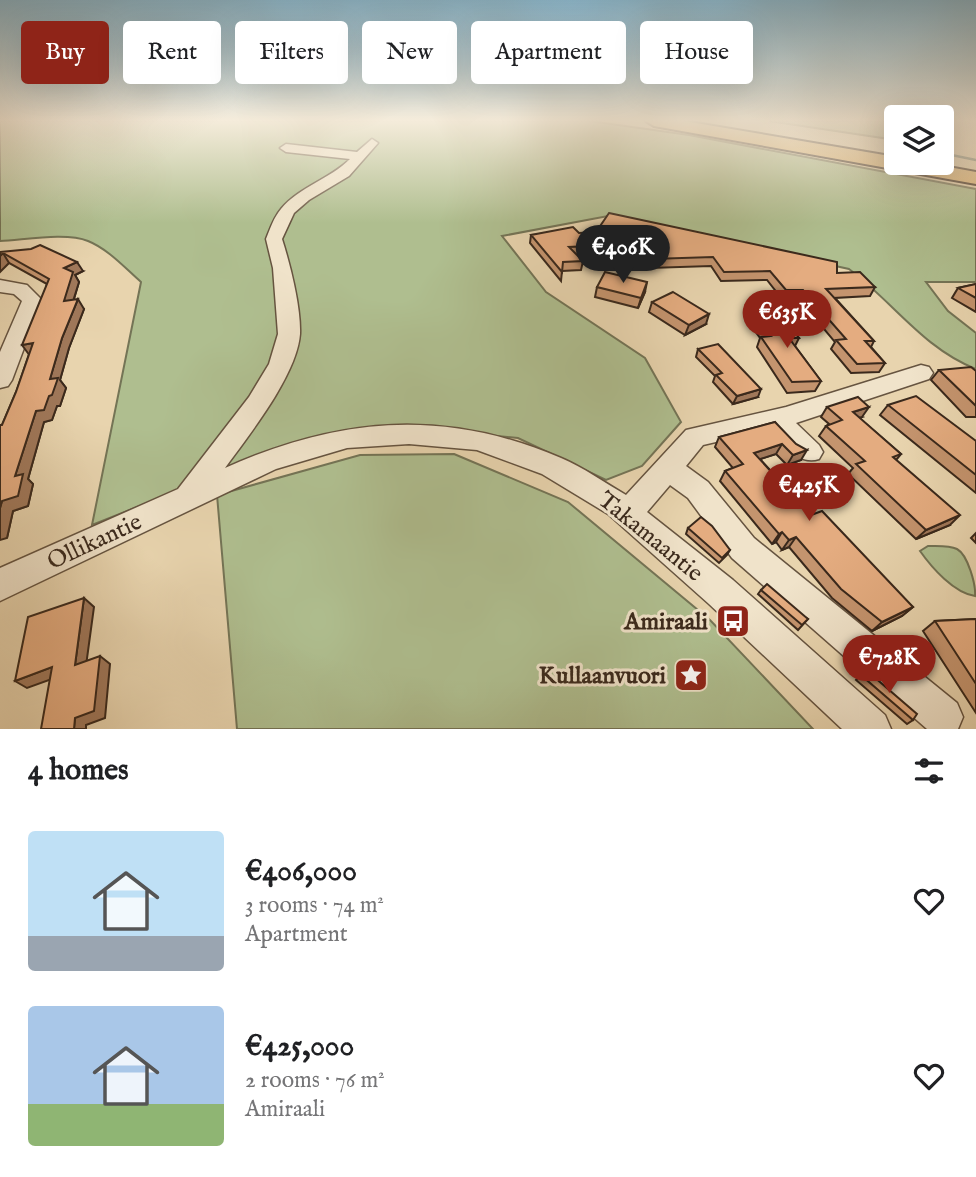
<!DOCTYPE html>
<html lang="en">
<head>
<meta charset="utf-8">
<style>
	body { margin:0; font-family:"IM FELL English",serif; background:#f6f6f6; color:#202124; height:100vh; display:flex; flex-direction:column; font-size:26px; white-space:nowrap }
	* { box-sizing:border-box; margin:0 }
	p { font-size:23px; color:#757577 }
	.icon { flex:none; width:38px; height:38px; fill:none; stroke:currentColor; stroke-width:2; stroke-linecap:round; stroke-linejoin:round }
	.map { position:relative; height:729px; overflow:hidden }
	.panel { display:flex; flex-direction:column; background:#fff; flex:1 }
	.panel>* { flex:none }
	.banner { position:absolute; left:21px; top:21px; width:934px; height:63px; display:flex; gap:14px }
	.controls { position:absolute; left:884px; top:105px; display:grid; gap:14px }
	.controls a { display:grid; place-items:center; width:70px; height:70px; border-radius:7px; background:#fff; box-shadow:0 7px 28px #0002; font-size:35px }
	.price { position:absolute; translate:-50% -60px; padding:0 16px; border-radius:24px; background:#8f2418; color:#fff; font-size:23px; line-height:46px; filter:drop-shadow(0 2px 4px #0008) }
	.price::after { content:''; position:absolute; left:50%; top:42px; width:21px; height:16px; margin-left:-10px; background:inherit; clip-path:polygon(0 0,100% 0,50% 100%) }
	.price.on { background:#222; color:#fff }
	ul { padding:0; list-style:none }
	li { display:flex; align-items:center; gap:21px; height:175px; padding:0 28px }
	li span { display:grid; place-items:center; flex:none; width:196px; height:140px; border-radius:7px; color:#555 }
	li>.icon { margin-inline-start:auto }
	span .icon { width:84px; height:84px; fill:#fffc; stroke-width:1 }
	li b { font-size:30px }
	h2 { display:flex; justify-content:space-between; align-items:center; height:84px; padding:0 28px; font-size:30px }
	.chip { padding:0 24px; border-radius:7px; background:#fff; box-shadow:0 7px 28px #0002; font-size:24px; line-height:63px }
	.chip.on { background:#8f2418; color:#fff }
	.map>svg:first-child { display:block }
	.green { fill:#afbe8f; stroke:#747456; stroke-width:2 }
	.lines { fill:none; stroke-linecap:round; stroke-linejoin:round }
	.stream { stroke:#727f70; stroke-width:2.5 }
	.minor-casing { stroke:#665440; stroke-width:3 }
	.highway-casing { stroke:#3a291c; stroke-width:4 }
	.minor { fill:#f0e3ca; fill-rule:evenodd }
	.highway { fill:#e4ba77; fill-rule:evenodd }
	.wall { fill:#c4946e; stroke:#3a291c; stroke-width:2 }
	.shaded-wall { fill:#a0785a; stroke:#3a291c; stroke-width:2 }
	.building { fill:#e4ac80; stroke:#3a291c; stroke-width:2 }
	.labels { text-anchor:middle; stroke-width:6; stroke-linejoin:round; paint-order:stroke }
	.near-street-label { font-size:24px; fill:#3a291c; stroke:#f0e3ca }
	.near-poi-label { font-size:24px; font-weight:bold; fill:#3a291c; stroke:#f0e3ca; text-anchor:end }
</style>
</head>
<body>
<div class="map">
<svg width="976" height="729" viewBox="0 0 976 729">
	<rect width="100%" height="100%" fill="#e8d4ae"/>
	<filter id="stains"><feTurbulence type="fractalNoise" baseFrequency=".00286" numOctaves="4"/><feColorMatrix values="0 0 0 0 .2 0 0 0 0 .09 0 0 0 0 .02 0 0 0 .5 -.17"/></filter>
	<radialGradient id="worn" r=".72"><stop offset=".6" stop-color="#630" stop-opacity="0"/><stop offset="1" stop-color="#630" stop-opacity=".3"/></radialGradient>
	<!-- green -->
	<g class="green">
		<path d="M0 121H590L689 135 976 189V282H926L948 311 976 333V369C924 349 892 301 849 269L608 216 502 236 546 292 645 358 681 422 642 466 606 480 518 438 407 427 270 454 92 525 141 282C125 268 108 249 88 241 66 232 24 240 0 241Z"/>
		<polygon points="769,121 896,121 896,140"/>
		<polygon points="454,454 568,502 710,620 813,729 237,729 217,495 360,455"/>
		<path d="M928 546C937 546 949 545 957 549 968 555 976 585 975 596 954 593 932 568 920 551Z"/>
	</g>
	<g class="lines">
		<!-- stream -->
		<polyline class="stream" points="942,153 976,160"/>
		<!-- minor casing -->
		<g class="minor-casing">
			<g id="minor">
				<path d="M372 139 378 143 349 176 309 200 294 213 282 239C290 264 301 307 300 334 297 375 249 435 225 468 339 417 444 408 561 458 583 467 605 483 626 495L686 430 786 407 921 365 929 367 933 373 929 379 796 423 819 445 823 452 819 459C798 466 784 443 771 429L703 445 686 466 708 482 754 538 957 703 963 717 958 729H927L732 558 688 498 670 485 647 512 733 580 885 715 891 729H842L709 604 608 514 542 474 477 450 409 444 347 448 276 469 0 601V568L178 489 249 397 269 364 278 334 273 268 266 239C270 229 274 217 281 209 299 187 330 179 350 159L286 152 280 148 286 144 357 152Z"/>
				<polygon points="0,280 27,285 42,300 12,380 8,386 0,388 0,352 22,301 14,294 0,292"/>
			</g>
		</g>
		<!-- highway casing -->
		<g class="highway-casing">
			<polygon id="highway" points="646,121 684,121 896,157 896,163 927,163 976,172 976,184 654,126"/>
		</g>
		<!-- minor -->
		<use href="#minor" class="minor"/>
		<!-- highway -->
		<use href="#highway" class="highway"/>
	</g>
	<!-- wall -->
	<g class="wall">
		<polygon points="579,233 837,273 875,287 870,296 835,298 874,341 871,347 885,363 879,372 851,373 831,349 835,342 799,299 782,299 767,280 721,281 711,266 649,268 641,253 577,255 583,261 581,270 562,271 561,281 530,243 531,235"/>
		<polygon points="0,252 83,271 75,275 79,282 74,299 84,309 69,348 60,380 66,388 60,406 57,406 52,420 44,422 28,479 33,484 28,506 13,511 7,538 2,425 16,392 29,354 47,284 9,263"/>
		<polygon points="976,284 976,312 952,298 958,288"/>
		<polygon points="597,287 645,292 638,308 595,297"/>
		<polygon points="652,302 706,324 685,335 649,312"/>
		<polygon points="757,317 799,338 795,346 821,381 815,391 787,393 757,347 760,338 753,328"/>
		<polygon points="698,349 758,397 733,404 713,382 715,376 696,357"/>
		<polygon points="939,370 976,371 976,417 966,417 931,380"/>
		<polygon points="888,405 976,441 976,493 880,415"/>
		<polygon points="827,407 862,417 859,418 901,454 896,460 950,525 916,539 848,474 853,468 819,436 826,426 829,424 821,417"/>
		<polygon points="775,422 801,460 787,465 776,454 760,459 811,515 913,607 902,616 872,631 832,598 789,547 782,550 776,542 772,544 720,481 725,471 733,468 715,447 719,437"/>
		<polygon points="688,528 730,550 727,555 719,563 686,534"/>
		<polygon points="976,533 976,543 971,538"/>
		<polygon points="761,590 808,619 798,630 758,594"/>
		<polygon points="976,619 976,713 923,631 935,621"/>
		<polygon points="866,670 913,720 907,724 856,680 861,674"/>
	</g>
	<!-- shaded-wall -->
	<g class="shaded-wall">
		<polygon points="3,253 9,263 0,272 0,256"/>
		<polygon points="77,262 83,271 75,275 79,282 70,311 64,301 64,268"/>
		<polygon points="647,282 645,292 638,308 641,298"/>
		<polygon points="78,299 84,309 69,348 60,380 66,388 60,406 57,406 52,420 44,422 28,479 33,484 28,506 13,511 7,538 0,540 0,508 2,501 15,476 36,411 50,379 62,338"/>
		<polygon points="709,314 706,324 685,335 689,325"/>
		<polygon points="33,343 30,356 22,345"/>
		<polygon points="761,389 758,397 733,404 737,396"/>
		<polygon points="869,407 862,417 846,422 853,412"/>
		<polygon points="782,444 776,454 748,463 754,453"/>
		<polygon points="807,450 801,460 787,465 793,455"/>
		<polygon points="960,515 950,525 916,539 926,530"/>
		<polygon points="782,532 776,542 772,544 779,534"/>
		<polygon points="796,537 789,547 782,550 789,540"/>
		<polygon points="84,598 94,607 85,673 75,665"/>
		<polygon points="913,607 902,616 872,631 882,622"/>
		<polygon points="100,656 110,664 105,718 86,725 86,729 74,729 75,718"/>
		<polygon points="52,667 63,675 27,688 15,681"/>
	</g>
	<!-- building -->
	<g class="building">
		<polygon points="609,213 837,262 837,273 860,272 875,287 826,289 874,341 865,341 885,363 857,364 836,340 846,339 803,290 786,290 770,271 724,272 713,257 651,259 642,244 569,247 583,261 563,262 562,272 531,235 573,227 579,233 596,232"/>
		<polygon points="40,245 77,262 64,268 73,272 64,301 78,299 62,338 50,379 58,378 52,395 49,396 44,410 36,411 15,476 23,474 18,496 2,501 0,508 0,425 2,425 16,392 33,343 22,345 49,279 3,253 0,256 0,252 31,249"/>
		<polygon points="605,272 647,282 641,298 597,287"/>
		<polygon points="976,284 976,298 958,288"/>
		<polygon points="673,292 709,314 689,325 652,302"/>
		<polygon points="782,316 799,338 789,338 821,381 792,382 761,337 771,336 757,317"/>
		<polygon points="718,344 761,389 737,396 716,375 722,373 698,349"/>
		<polygon points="971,367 976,371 976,406 939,370"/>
		<polygon points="916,396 976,441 976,475 888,405"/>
		<polygon points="858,397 869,407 853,412 901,454 893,457 960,515 926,530 856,464 865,461 826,426 842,420 827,407"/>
		<polygon points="775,422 796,444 807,450 793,455 782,444 754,453 811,515 822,511 913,607 882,622 841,589 796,537 789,540 782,532 779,534 725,471 743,464 719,437"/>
		<polygon points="701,517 712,526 730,550 722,558 688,528"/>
		<polygon points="767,584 808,619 802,625 761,590"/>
		<polygon points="84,598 75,665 100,656 94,711 75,718 74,729 41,729 52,667 15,681 28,617"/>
		<polygon points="976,619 976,684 935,621"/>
		<polygon points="866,670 917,714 913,720 862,676"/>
	</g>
	<!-- sky -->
	<linearGradient id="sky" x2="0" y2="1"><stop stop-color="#87b6ce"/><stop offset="0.54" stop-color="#f5ecdb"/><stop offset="1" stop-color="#f5ecdb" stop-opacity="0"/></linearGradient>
	<rect width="976" height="223" fill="url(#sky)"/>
	<!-- icons -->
	<defs>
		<g id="bus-square" transform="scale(1.75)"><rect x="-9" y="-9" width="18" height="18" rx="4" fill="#8f2418" stroke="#f0e3ca"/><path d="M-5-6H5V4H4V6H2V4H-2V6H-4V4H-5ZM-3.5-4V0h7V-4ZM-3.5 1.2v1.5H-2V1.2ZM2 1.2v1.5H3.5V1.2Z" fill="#fff"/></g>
		<g id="sight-square" transform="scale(1.75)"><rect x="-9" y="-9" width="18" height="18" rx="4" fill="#8f2418" stroke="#f0e3ca"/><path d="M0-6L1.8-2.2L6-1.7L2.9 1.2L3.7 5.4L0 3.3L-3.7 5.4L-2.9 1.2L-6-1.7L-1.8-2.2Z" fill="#fff"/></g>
	</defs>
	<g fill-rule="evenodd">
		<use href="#bus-square" x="733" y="621"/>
		<use href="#sight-square" x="691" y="675"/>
	</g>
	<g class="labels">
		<!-- near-street labels -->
		<g class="near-street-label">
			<text transform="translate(651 536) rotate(39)" y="8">Takamaantie</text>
			<text transform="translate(94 541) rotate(-25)" y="8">Ollikantie</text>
		</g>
		<!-- near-poi labels -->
		<g class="near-poi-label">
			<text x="708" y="629">Amiraali</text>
			<text x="666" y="683">Kullaanvuori</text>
		</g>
	</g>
	<rect width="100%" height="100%" filter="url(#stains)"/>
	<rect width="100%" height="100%" fill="url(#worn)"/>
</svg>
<div class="controls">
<a><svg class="icon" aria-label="layers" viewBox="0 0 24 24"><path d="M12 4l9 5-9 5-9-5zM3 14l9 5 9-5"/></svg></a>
</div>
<b class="price on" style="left:623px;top:285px">€406K</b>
<b class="price" style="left:787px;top:350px">€635K</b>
<b class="price" style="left:809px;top:523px">€425K</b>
<b class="price" style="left:889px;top:695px">€728K</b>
<div class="banner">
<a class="chip on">Buy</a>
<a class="chip">Rent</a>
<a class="chip">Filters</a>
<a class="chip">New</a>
<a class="chip">Apartment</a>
<a class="chip">House</a>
</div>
</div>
<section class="panel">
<h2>4 homes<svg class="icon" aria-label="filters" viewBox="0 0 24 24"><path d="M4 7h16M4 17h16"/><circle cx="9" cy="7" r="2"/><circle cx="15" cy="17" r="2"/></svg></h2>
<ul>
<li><span style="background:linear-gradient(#bfe0f5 75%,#9aa5b1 0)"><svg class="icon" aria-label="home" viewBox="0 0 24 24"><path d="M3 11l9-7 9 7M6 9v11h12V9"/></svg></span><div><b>€406,000</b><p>3 rooms · 74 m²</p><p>Apartment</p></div><svg class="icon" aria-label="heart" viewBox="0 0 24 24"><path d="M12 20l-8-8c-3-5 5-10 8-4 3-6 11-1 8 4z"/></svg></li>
<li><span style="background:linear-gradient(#a9c7e8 70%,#8fb573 0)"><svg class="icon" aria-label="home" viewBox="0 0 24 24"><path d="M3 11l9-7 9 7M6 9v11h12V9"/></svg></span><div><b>€425,000</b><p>2 rooms · 76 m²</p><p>Amiraali</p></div><svg class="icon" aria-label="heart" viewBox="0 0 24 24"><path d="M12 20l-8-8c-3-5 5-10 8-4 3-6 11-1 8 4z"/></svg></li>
</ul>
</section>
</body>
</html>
